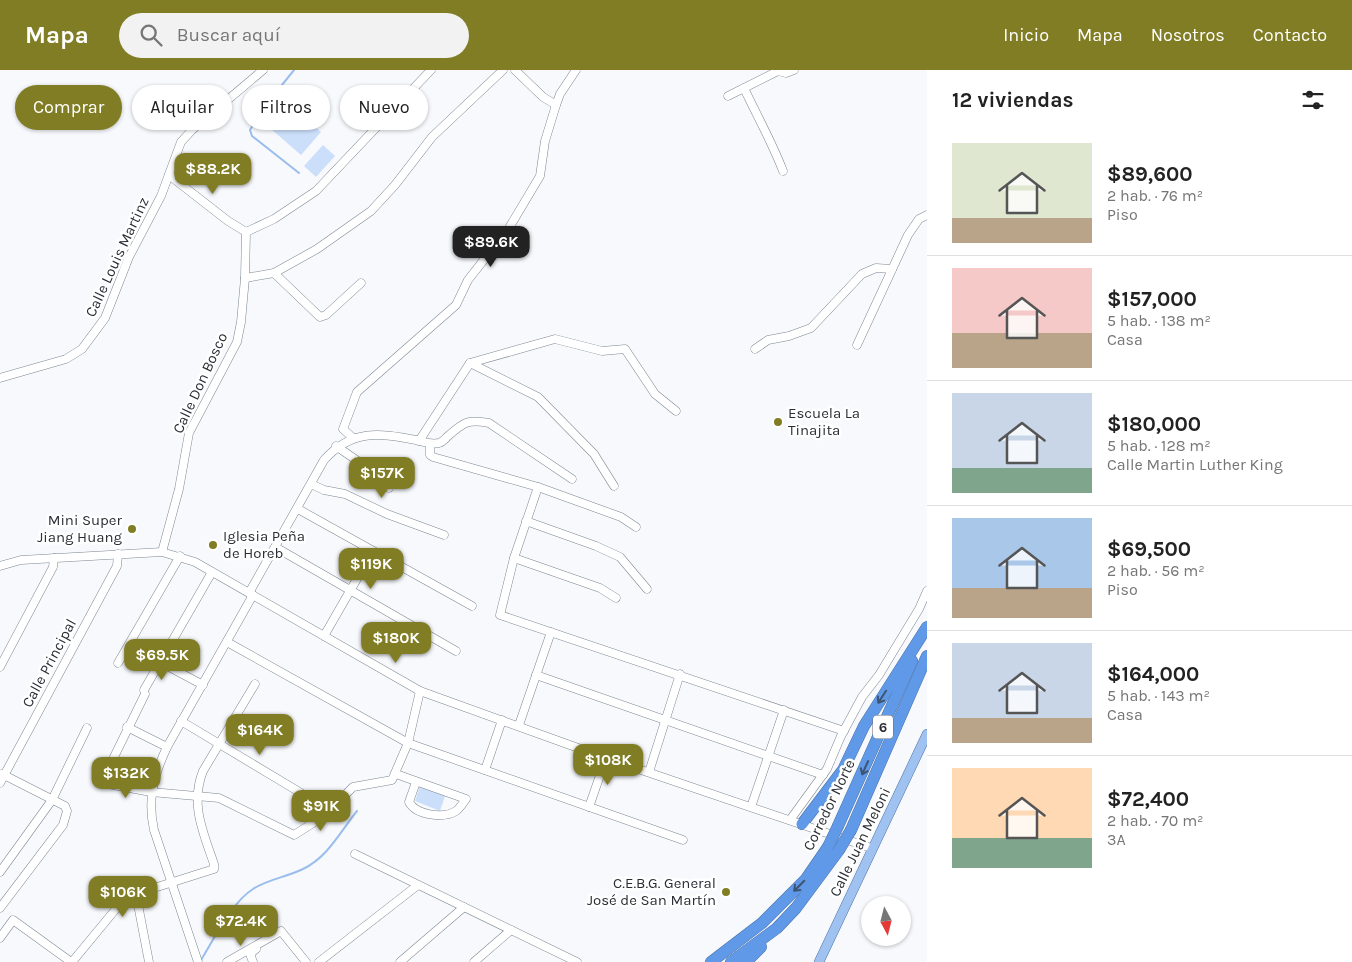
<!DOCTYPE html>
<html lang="es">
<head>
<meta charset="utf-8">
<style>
	body { margin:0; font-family:Karla,sans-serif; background:#f2f2f2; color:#222; height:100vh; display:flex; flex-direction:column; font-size:19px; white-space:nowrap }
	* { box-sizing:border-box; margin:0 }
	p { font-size:16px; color:#767676 }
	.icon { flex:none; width:28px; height:28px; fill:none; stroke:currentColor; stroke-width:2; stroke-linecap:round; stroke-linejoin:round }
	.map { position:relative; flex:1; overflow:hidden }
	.side { display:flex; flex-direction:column; background:#fff; width:425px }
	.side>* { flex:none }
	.hud { position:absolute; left:15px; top:15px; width:475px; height:45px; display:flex; gap:10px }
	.needle { width:32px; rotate:173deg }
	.fabs { position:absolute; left:861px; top:826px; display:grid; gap:10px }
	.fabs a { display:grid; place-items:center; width:50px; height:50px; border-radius:50%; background:#fff; box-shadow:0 1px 4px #0004; font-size:25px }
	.price { position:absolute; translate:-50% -42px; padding:0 11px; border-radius:10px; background:#817d24; color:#fff; font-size:16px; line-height:32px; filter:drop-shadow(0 1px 2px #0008) }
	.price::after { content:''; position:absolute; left:50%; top:30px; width:15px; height:11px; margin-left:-8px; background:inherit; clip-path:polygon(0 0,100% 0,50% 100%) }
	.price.on { background:#222; color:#fff }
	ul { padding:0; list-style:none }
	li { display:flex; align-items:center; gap:15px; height:125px; padding:0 25px }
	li+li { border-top:1px solid #e0e0e0 }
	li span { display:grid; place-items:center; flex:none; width:140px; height:100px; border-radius:0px; color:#555 }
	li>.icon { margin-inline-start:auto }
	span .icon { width:60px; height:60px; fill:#fffc; stroke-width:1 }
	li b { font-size:21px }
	h2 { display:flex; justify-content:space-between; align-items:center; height:60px; padding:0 25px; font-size:21px }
	.chip { padding:0 18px; border-radius:22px; background:#fff; box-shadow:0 1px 4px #0004; font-size:18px; line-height:45px }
	.chip.on { background:#817d24; color:#fff }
	header { display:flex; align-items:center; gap:30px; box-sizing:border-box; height:70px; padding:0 25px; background:#817d24; color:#fff }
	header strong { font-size:24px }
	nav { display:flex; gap:28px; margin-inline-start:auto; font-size:18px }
	.search { width:350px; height:45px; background:#f2f2f2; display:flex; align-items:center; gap:12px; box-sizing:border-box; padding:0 18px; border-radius:28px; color:#767676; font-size:19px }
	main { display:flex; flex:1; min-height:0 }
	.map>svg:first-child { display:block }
	.green { fill:#cbdffb }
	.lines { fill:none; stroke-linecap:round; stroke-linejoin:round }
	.stream { stroke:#9abdee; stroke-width:2 }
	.minor-casing { stroke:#7d8793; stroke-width:9 }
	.major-casing { stroke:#4d74a9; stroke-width:10 }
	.highway-casing { stroke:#4d74a9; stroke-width:12 }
	.minor { stroke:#fff; stroke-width:8 }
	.major { stroke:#a0c2f1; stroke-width:9 }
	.highway { stroke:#6099e7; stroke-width:11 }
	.highway-bridge-casing { stroke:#4d74a9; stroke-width:12; stroke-linecap:butt }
	.highway-bridge { stroke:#6099e7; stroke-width:11 }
	.oneway { stroke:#3e5473 }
	.poi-dot { fill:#817d24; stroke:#fff; stroke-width:2 }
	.labels { text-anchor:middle; stroke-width:5; stroke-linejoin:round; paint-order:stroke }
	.shield { fill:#fff; stroke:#6b6d72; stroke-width:1 }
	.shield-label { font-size:14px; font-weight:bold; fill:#2b2f35 }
	.street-label { font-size:15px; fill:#2b2f35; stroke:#fff }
	.poi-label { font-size:15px; fill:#2b2f35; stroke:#fff; text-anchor:start }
</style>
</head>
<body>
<header>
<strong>Mapa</strong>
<div class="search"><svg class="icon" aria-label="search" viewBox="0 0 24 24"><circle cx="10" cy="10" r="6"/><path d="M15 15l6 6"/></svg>Buscar aquí</div>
<nav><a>Inicio</a><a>Mapa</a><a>Nosotros</a><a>Contacto</a></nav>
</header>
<main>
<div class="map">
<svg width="927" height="892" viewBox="0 0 927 892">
	<rect width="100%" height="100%" fill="#f7f9fc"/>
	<!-- green -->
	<g class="green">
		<polygon points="283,29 321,62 301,85 263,52"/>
		<polygon points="323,75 335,86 316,107 304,96"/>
		<polygon points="420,716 445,726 440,741 415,731"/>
	</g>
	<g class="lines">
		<!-- stream -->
		<g class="stream">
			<polyline points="294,0 261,41 250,60 252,66 299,103"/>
			<path d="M201 890C214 869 232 832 253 819 268 809 287 807 303 799 328 787 340 762 357 741"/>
		</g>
		<!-- minor casing -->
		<g class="minor-casing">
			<g id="minor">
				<polyline points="515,0 543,27 556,35"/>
				<path d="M744 18C757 46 772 72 783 101"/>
				<polyline points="728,26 778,1 786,3 794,0"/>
				<polyline points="169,105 228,151 246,162"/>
				<polyline points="274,203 320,247 326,245 361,213"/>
				<polyline points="245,208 274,203 317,179 371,141 395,115 432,67 503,0"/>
				<polyline points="857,275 908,165 919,149 927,145"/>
				<polyline points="755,279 768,270 789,266 811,258 862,204 876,198 892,199"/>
				<polyline points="470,293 538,327 594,384 614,416"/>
				<polyline points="0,308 66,289 82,279 105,248 129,187 161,126 181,72 192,60 263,0"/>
				<polyline points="353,368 343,359 357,322 456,235 468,210 509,158 540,106 545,71 556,35 560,24 576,0"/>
				<polyline points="419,371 470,293 555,269 602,281 625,279 655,324 676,341"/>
				<polyline points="430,374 430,385 433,387 538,417 621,447 636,457"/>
				<polyline points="336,376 378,405 389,418"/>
				<polyline points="311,414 324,420 345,424 387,444 444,465"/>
				<polyline points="538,417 514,488 500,545 844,661"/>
				<polyline points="298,439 472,536"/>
				<polyline points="526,451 596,476 620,487 647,519"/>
				<polyline points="275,477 456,581"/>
				<polyline points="162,482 179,419 189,363 237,272 241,252 245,208 246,162 274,149 316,121 431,0"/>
				<polyline points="514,488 600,518 616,528"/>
				<polyline points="0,496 21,490 162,482 195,492 420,621 606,688 871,778"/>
				<path d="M249 523 324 390C352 359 378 363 416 370 425 372 430 375 439 373 443 372 445 369 448 366 464 352 468 349 489 353L572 409"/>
				<polyline points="324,566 373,481"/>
				<polyline points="227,572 408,673 683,770"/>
				<polyline points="160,592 203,615"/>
				<polyline points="118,593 180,486"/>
				<polyline points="0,597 53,497 54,488"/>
				<polyline points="536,605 823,705"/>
				<polyline points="144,620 212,502"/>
				<polyline points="145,624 114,687 108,714 151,722 219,728 294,765 324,746 326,738"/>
				<polyline points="181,651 326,738 332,738 353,717 392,710 408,673 420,621"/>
				<polyline points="519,655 551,562"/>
				<polyline points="127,657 167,677"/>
				<polyline points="485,700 502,650"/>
				<polyline points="649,702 680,604"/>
				<path d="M396 704 466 729C463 733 460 738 456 741 443 749 416 745 409 732L416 712"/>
				<polyline points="0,713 117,496 118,484"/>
				<polyline points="589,737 606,688"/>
				<polyline points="751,737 784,640"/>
				<polyline points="790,750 827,699 841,666 862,627 879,605 919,539 927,521"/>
				<polyline points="355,784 577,892"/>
				<polyline points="0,802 52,730 87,658"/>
				<polyline points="135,819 149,892"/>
				<polyline points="0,838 63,755 67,741 65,736 2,704"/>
				<polyline points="0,868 13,850 71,892"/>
				<path d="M72 892 115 840 122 821 128 818H154L214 799V794C203 762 190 734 203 701L255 614"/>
				<path d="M198 892 154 760C147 729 154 705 167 677L253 525"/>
				<polyline points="227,892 281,861 306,892"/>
				<polyline points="253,892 250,884 256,879"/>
				<polyline points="319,892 418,815"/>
				<polyline points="400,892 464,837"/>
				<polyline points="474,892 511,860"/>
			</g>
		</g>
		<!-- major casing -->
		<g class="major-casing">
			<polyline id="major" points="819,892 927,664"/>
		</g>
		<!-- highway casing -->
		<g class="highway-casing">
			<g id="highway">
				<polyline points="802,754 843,700 864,656 927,557"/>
				<polyline points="838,756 912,591"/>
				<polyline points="851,760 927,586"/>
				<polyline points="711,892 762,853 806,809 828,777"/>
				<polyline points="731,892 777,858 796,838 839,780"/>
				<polyline points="746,892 761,877"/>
			</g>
		</g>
		<!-- minor -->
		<use href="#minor" class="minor"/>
		<!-- major -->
		<use href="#major" class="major"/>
		<!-- highway -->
		<use href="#highway" class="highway"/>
		<!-- highway-bridge casing -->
		<g class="highway-bridge-casing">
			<g id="highway-bridge">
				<polyline points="828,777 838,756"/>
				<polyline points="839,780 851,760"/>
			</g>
		</g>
		<!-- highway-bridge -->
		<use href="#highway-bridge" class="highway-bridge"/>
	</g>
	<!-- one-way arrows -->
	<defs><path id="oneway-shaft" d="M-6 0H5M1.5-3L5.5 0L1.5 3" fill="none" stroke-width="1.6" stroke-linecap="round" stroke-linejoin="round" transform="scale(1.25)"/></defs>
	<g class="oneway">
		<use href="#oneway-shaft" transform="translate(882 627) rotate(123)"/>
		<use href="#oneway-shaft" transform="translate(865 698) rotate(114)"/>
		<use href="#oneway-shaft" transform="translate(799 816) rotate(135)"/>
	</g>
	<!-- markers -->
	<g class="poi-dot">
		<circle cx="778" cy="352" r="5"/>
		<circle cx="132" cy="459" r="5"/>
		<circle cx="213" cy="475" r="5"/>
		<circle cx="726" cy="822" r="5"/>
	</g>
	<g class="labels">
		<!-- shield labels -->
		<rect class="shield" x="873" y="645.5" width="20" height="23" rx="4"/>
		<g class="shield-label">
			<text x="883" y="662">6</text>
		</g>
		<!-- street labels -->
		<g class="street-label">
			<text transform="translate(117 187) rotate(-65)" y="5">Calle Louis Martinz</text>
			<text transform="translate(200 313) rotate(-65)" y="5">Calle Don Bosco</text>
			<text transform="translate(49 593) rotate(-62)" y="5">Calle Principal</text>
			<text transform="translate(829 735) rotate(-64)" y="5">Corredor Norte</text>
			<text transform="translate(860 772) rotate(-64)" y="5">Calle Juan Meloni</text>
		</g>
		<!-- poi labels -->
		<g class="poi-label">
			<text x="788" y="348">Escuela La<tspan x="788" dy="17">Tinajita</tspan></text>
			<text x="122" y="455" text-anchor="end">Mini Super<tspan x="122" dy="17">Jiang Huang</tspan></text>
			<text x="223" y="471">Iglesia Peña<tspan x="223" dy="17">de Horeb</tspan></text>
			<text x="716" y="818" text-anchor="end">C.E.B.G. General<tspan x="716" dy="17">José de San Martín</tspan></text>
		</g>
	</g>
</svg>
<div class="fabs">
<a><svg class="needle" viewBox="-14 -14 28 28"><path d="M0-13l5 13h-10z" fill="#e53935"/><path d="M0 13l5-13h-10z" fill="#767676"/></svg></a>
</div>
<b class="price" style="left:213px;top:125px">$88.2K</b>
<b class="price on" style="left:491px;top:198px">$89.6K</b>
<b class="price" style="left:382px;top:429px">$157K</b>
<b class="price" style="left:371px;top:520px">$119K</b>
<b class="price" style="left:396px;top:594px">$180K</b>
<b class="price" style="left:162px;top:611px">$69.5K</b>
<b class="price" style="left:260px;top:686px">$164K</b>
<b class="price" style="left:608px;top:716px">$108K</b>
<b class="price" style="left:126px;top:729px">$132K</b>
<b class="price" style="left:321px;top:762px">$91K</b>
<b class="price" style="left:123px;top:848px">$106K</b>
<b class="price" style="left:241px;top:877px">$72.4K</b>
<div class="hud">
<a class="chip on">Comprar</a>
<a class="chip">Alquilar</a>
<a class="chip">Filtros</a>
<a class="chip">Nuevo</a>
</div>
</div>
<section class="side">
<h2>12 viviendas<svg class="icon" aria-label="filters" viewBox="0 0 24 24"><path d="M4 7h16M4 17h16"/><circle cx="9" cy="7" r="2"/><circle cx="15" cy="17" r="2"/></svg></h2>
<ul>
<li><span style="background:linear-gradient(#dfe7d0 75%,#b9a48a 0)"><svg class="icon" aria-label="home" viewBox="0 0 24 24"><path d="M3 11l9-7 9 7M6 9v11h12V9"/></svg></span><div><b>$89,600</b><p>2 hab. · 76 m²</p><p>Piso</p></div></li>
<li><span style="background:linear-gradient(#f6c9c9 65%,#b9a48a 0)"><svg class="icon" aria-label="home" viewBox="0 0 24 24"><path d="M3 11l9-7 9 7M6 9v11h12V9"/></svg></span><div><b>$157,000</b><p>5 hab. · 138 m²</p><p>Casa</p></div></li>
<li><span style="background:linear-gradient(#c9d6e8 75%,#7fa58c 0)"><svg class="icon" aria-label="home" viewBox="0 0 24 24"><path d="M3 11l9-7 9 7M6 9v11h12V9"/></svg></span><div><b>$180,000</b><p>5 hab. · 128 m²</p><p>Calle Martin Luther King</p></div></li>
<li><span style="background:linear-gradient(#a9c7e8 70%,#b9a48a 0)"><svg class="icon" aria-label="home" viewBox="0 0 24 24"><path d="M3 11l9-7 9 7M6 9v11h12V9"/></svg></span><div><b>$69,500</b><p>2 hab. · 56 m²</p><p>Piso</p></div></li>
<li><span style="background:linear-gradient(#c9d6e8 75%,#b9a48a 0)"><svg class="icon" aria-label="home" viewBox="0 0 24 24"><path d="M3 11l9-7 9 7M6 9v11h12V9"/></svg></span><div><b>$164,000</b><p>5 hab. · 143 m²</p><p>Casa</p></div></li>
<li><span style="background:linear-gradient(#ffd9b3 70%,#7fa58c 0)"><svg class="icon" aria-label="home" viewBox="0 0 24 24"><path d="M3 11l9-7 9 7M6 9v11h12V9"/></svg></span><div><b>$72,400</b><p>2 hab. · 70 m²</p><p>3A</p></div></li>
</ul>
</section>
</main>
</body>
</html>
